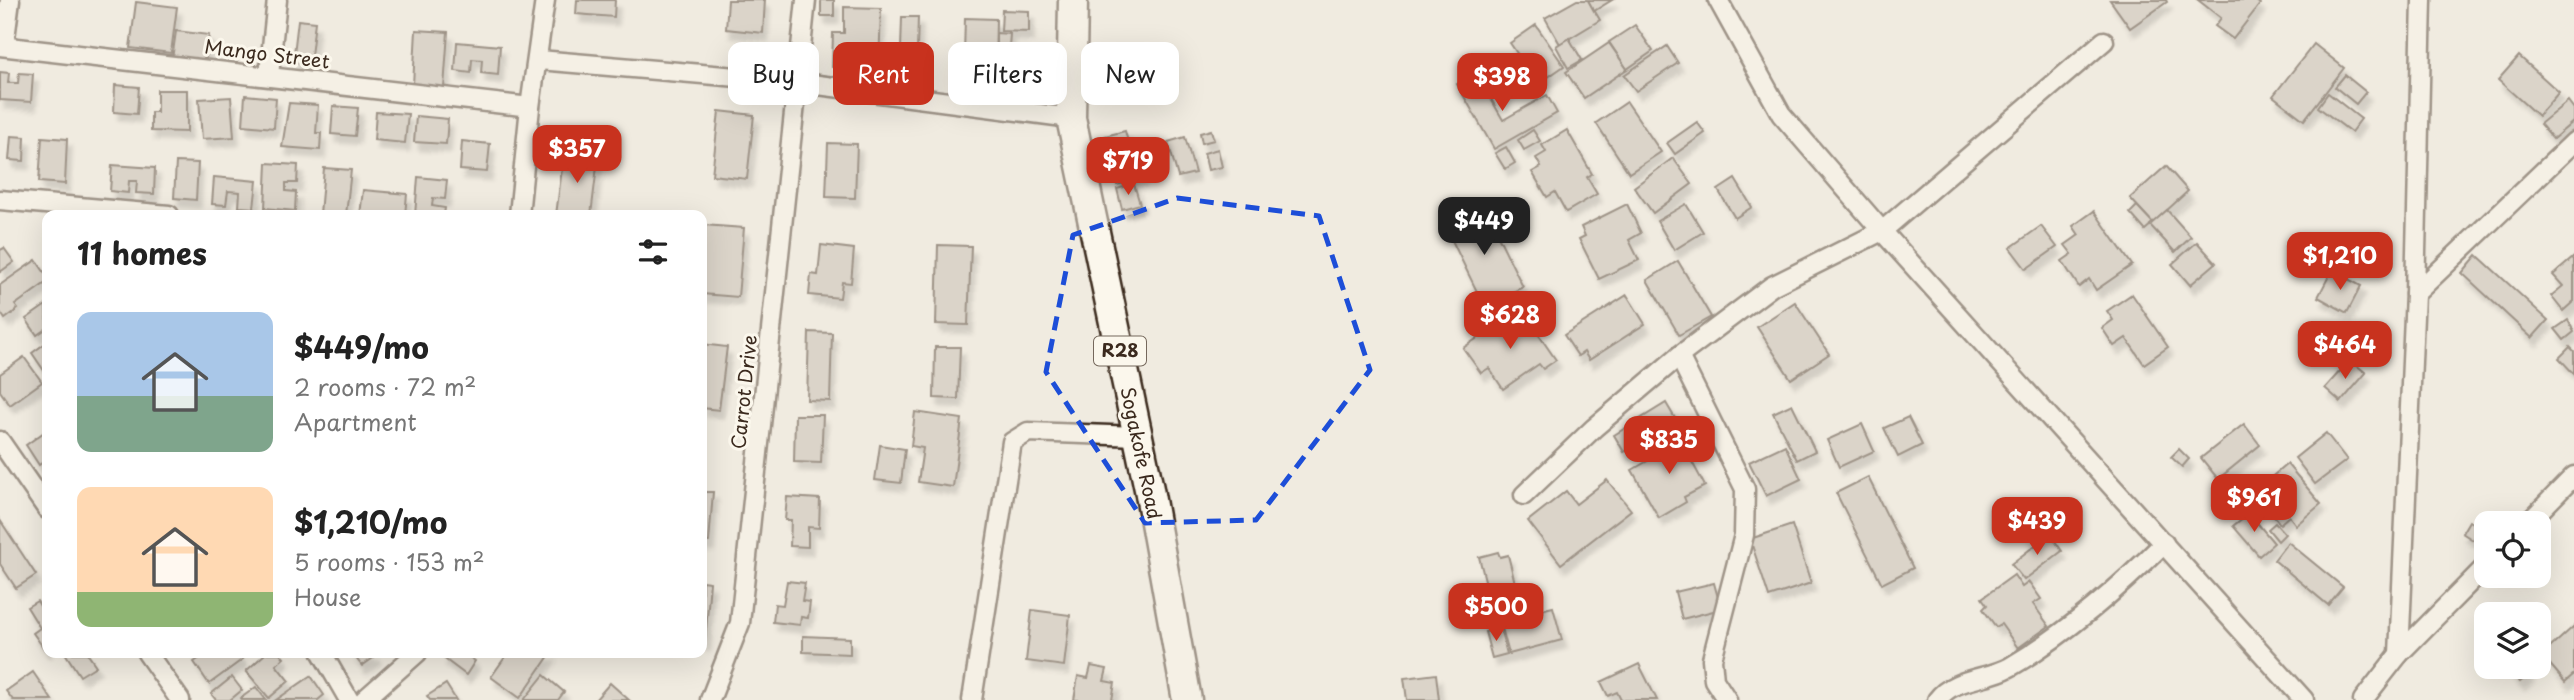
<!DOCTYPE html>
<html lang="en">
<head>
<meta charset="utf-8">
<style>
	body { margin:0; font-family:"Playpen Sans",sans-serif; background:#f2f2f2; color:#222; height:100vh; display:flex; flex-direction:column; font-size:26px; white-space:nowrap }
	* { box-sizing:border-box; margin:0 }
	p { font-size:23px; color:#767676 }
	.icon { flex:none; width:38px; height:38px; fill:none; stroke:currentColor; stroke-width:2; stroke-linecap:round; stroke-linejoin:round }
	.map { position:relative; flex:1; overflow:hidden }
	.sheet { position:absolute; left:42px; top:210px; width:665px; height:448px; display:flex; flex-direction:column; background:#fff; border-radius:14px; box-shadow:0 7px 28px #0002 }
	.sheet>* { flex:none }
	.banner { position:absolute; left:728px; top:42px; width:665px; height:63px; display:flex; gap:14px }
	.controls { position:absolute; left:2474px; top:511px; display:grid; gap:14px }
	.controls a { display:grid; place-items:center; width:77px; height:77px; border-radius:14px; background:#fff; box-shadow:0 7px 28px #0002; font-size:35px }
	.price { position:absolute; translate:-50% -60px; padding:0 16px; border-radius:14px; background:#c8321e; color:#fff; font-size:23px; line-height:46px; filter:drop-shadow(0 2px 4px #0008) }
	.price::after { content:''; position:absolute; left:50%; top:42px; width:21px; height:16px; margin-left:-10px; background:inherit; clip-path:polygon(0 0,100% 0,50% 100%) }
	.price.active { background:#222; color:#fff }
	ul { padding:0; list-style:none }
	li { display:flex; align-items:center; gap:21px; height:175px; padding:0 35px }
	li span { display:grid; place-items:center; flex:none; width:196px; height:140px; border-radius:14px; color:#555 }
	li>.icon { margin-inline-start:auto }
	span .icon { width:84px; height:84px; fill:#fffc; stroke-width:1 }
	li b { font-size:30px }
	h2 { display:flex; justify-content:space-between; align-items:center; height:84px; padding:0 35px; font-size:30px }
	.chip { padding:0 24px; border-radius:14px; background:#fff; box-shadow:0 7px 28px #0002; font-size:24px; line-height:63px }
	.chip.active { background:#c8321e; color:#fff }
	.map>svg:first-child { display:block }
	.building { fill:#c0b8ad; stroke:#3b2a1e; stroke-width:2; filter:url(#shadow) }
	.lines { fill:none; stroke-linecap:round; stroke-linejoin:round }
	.minor-casing { stroke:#3b2a1e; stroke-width:23 }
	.primary-casing { stroke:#3b2a1e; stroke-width:33 }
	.minor { stroke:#fbf7ec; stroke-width:18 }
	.primary { stroke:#fbf7ec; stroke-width:28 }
	.marked { fill:none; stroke:#1d4ed8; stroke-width:5; stroke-dasharray:14 9; stroke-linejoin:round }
	.labels { text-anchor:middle; stroke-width:6; stroke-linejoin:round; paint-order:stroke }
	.shield { fill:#fbf7ec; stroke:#75685c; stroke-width:2 }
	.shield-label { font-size:18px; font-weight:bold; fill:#3b2a1e }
	.street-label { font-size:19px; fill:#3b2a1e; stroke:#fbf7ec }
</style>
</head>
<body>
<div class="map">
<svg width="2574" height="700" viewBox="0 0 2574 700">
	<defs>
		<filter id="shadow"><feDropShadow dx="4.5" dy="8" stdDeviation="2" flood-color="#0004"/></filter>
	</defs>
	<rect width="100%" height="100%" fill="#f0ebe0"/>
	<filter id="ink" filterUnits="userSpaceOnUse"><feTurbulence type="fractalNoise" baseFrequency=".0143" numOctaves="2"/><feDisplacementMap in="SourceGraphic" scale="14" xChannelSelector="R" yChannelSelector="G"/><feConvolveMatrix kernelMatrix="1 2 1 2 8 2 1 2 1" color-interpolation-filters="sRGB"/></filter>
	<g filter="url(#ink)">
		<!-- building -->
		<g class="building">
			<polygon points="577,0 615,0 614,17 576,14"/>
			<polygon points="728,0 765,0 763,33 726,29"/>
			<rect x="821" y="0" width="13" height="16"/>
			<polygon points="1577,0 1588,0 1600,20 1560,44 1545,18"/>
			<polygon points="1588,0 1612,0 1594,11"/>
			<polygon points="2110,0 2166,0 2167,2 2130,28"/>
			<polygon points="2198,0 2255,0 2260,4 2233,39 2215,26 2221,18"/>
			<polygon points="136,2 177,7 171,53 130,48"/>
			<polygon points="844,7 881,8 879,68 832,67 833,33 844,33"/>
			<polygon points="1002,10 1029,11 1029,32 1001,31"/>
			<polygon points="902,17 918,17 917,50 901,49"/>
			<polygon points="965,18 996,19 995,69 974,69 974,55 964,54"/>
			<polygon points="298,20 315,22 310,64 293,62"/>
			<polygon points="1536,25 1564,66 1538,84 1510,43"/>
			<polygon points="1635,25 1653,51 1627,69 1609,42"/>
			<polygon points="416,30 448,32 444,88 413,85"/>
			<polygon points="176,31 209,35 205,63 172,59"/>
			<polygon points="996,33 1010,34 1009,47 996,46"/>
			<polygon points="1569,38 1582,60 1568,68 1556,46"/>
			<polygon points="457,42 500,46 498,75 481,73 482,60 472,59 471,73 455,71"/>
			<polygon points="1609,43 1627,69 1584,98 1566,72"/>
			<polygon points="2314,44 2344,68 2304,120 2273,96"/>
			<polygon points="1667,46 1678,63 1636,91 1624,75"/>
			<polygon points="2519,56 2559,92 2538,116 2498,80"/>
			<polygon points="1002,69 1028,70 1028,87 1002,87"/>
			<polygon points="0,72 9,73 8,83 18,83 19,73 33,74 31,102 0,100"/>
			<polygon points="1476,73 1503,120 1547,95 1557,113 1494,149 1457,84"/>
			<polygon points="2345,75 2366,92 2356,104 2335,87"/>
			<polygon points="115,85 139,87 137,114 114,112"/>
			<polygon points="157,90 187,90 187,132 151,131 151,112 157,112"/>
			<polygon points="2328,93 2361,119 2351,132 2318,107"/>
			<polygon points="245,95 276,98 274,128 243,125"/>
			<polygon points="231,97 234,137 202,139 199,99"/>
			<polygon points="2568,101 2574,109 2574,121 2553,139 2540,124"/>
			<polygon points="1627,102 1661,152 1629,173 1596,123"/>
			<polygon points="289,103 318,105 316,133 321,133 320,150 282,147"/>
			<polygon points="333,106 358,108 355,136 331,134"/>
			<polygon points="719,111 754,115 747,179 712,175"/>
			<polygon points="376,112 408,114 405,143 374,140"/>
			<polygon points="416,116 448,119 446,144 414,142"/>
			<polygon points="1697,122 1705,133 1675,154 1667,143"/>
			<polygon points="1211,130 1214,140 1202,143 1200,133"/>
			<polygon points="1533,130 1540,141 1524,150 1518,140"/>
			<polygon points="1567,130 1592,174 1587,177 1597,194 1566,212 1555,192 1547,197 1532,172 1541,167 1536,158 1546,152 1542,145"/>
			<polygon points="1125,131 1129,145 1109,150 1105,136"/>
			<polygon points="11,136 25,137 24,161 9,160"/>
			<polygon points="42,137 67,139 65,184 39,182"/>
			<polygon points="1185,137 1195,173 1178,177 1168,142"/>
			<polygon points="462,141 490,144 487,172 460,170"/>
			<polygon points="828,143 857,144 855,198 826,197"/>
			<polygon points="1506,147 1515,163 1505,169 1495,153"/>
			<polygon points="1218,149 1222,167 1208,170 1204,153"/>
			<polygon points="564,153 598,158 591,215 556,215"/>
			<polygon points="1673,158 1692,184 1653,213 1634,187"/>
			<polygon points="176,162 198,163 196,200 174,198"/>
			<polygon points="267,163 298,165 297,183 286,183 286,191 296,192 295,211 265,208"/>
			<polygon points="1138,164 1142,178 1117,185 1113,170"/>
			<polygon points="112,165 155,168 154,194 136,193 137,181 129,181 128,193 110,191"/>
			<polygon points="2166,166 2188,191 2153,223 2130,198"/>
			<polygon points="324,168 351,170 346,215 320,214"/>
			<polygon points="214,177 257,181 254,208 239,207 240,192 228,191 226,205 212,204"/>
			<polygon points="418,177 447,180 445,199 433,198 432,206 445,208 444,215 415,215"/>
			<polygon points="1735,179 1752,207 1735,218 1718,190"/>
			<polygon points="1134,184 1140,204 1122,209 1117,189"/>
			<polygon points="363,190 407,194 405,215 360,215"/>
			<polygon points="1627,204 1641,233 1629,240 1639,260 1599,279 1579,239 1585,236 1581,227"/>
			<polygon points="1686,204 1703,232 1674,250 1657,221"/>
			<polygon points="2137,206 2153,223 2145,230 2130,213"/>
			<polygon points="1484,207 1523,287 1484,306 1445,226"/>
			<polygon points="2167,210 2191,237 2175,252 2150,225"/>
			<polygon points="2094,211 2132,265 2096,290 2089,279 2079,287 2062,261 2072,254 2065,245 2079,235 2073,226"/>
			<polygon points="703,225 744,228 738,297 702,294"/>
			<polygon points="2041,226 2057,247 2026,269 2010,248"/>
			<polygon points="2197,242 2216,263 2190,285 2172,264"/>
			<polygon points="821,245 854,249 851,283 842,282 840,298 809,295 811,274 818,275"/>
			<polygon points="938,245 971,246 968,325 936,324"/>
			<polygon points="4,248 14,262 0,272 0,250"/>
			<polygon points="2477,255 2548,320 2532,338 2462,273"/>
			<polygon points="2574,257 2574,301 2563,311 2551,296 2563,286 2553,275"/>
			<polygon points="36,260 47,276 47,282 15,305 18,309 5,319 0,312 0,285"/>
			<polygon points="1678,261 1711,317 1679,335 1647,280"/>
			<polygon points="2332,270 2361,286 2347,313 2318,297"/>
			<polygon points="2132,294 2168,347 2144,364 2126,338 2114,346 2102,328 2113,320 2107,311"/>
			<polygon points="1627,295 1645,324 1589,360 1584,352 1578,356 1564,335"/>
			<polygon points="1795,302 1829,354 1791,379 1757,327"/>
			<polygon points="46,305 47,328 37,335 26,319"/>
			<polygon points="1516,312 1527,328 1532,325 1556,360 1543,369 1539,364 1503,389 1489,368 1481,373 1463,348"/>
			<polygon points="2568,320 2574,332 2564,340 2555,329"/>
			<polygon points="809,332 832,333 830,401 807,400"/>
			<polygon points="47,342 47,375 32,353"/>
			<polygon points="702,344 727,347 719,410 702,408"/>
			<polygon points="935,347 960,347 958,399 934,398"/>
			<polygon points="2570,347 2574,351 2574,374 2559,358"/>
			<polygon points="24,357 42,382 10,405 0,391 0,374"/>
			<polygon points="2350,360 2366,373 2341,402 2325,388"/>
			<polygon points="1666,403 1676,420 1624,452 1614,435"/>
			<polygon points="1792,404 1815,451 1797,460 1773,413"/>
			<polygon points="915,412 962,419 953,487 918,482 923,448 911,446"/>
			<polygon points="795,415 823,415 821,463 794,462"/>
			<polygon points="1908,417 1922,445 1898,457 1884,428"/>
			<polygon points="1862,424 1874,451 1839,467 1827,440"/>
			<polygon points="2244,424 2260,445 2218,479 2201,458"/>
			<polygon points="47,430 47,459 39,465 26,445"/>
			<polygon points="1683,433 1689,444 1684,447 1705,486 1684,497 1686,502 1659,518 1632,470 1651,459 1647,453"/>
			<polygon points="2326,433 2347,460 2315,484 2295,458"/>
			<polygon points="880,445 905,449 901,483 875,480"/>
			<polygon points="1785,445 1801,479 1766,496 1749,462"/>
			<polygon points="2179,449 2189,459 2182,467 2171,457"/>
			<polygon points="2287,464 2321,504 2296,525 2289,516 2280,524 2254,492"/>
			<polygon points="1868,477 1913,568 1882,584 1836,493"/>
			<polygon points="1607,480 1631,510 1561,564 1528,521 1566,491 1576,504"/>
			<polygon points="702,492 713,492 709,542 702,542"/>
			<polygon points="787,497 820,499 819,528 808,527 808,547 790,546 791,520 785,520"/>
			<polygon points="2249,513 2274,543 2259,556 2233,526"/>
			<polygon points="0,520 36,575 16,588 0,564"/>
			<polygon points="2469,521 2481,528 2473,540 2462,533"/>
			<polygon points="2275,523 2285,534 2278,541 2268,529"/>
			<polygon points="1792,525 1811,583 1769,597 1750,539"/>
			<polygon points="2050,534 2062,551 2024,580 2011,564"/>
			<polygon points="2288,542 2343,587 2328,605 2274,560"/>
			<polygon points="1498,552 1500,557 1508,555 1524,619 1502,625 1493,590 1488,592 1479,557"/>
			<polygon points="2014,575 2022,587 2029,582 2041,599 2033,604 2049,626 2018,648 2001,624 1996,627 1983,609 1987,605 1982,598"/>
			<polygon points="702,581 710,582 705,643 702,643"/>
			<polygon points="787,581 805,583 802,601 810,602 808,618 801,617 800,625 773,622 775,604 783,605"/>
			<polygon points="1714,583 1721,609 1682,619 1675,592"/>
			<polygon points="37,601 47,617 47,648 45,650 33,633 40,628 27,607"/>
			<polygon points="1553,607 1562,640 1509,654 1502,628 1533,620 1532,612"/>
			<polygon points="1032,610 1070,615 1064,666 1026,661"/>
			<polygon points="2574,626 2574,674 2565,682 2542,655"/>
			<polygon points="1500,628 1507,654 1492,658 1485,632"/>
			<polygon points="803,636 850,638 850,654 803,652"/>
			<polygon points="65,653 87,653 96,666 80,676"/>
			<polygon points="207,653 239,653 243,659 209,684 194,662"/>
			<polygon points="266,653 280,653 284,658 276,665 289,681 269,698 246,671"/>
			<polygon points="352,653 374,653 376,656 362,666"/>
			<polygon points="445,653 464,653 475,661 466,675 442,657"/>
			<polygon points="508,653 551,653 520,698 491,677"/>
			<polygon points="1639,664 1657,700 1621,700 1617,692 1608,696 1601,682"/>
			<polygon points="1091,666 1107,669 1104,681 1115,683 1112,700 1074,700 1078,676 1088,678"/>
			<polygon points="2522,667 2529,674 2520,682 2507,668"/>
			<polygon points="33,672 52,700 13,700 6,691"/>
			<polygon points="1436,674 1439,700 1407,700 1404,678"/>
			<polygon points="544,675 564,692 558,700 524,700"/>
			<polygon points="311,676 324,695 318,700 276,700"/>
			<polygon points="232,677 242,690 230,700 216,700 211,694"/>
			<polygon points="610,683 629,700 595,700"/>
			<polygon points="446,684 456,700 430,700 427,696"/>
			<polygon points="256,687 266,700 242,700 241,698"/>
		</g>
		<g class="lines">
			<!-- minor casing -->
			<g class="minor-casing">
				<g id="minor">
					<polyline points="1718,0 1781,114 1882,231 2304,700"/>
					<polyline points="2422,0 2415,294 2574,142"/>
					<polyline points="0,46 530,107"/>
					<polyline points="4,46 10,0"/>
					<polyline points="539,60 795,82 1071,118"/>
					<polyline points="269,75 277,0"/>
					<polyline points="0,200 169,215"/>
					<polyline points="519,215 530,107 545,0"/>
					<polyline points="1679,356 1745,489 1744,535 1712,659 1714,680 1727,700"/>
					<polyline points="0,441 47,509"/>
					<polyline points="1524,495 1594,428 1679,356 1772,286 1882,231 2104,41"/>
					<polyline points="2528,523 2574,476"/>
					<polyline points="147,653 180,700"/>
					<polyline points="322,653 349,700"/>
					<polyline points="2399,654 2415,294"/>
					<polyline points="364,700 417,653"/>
					<polyline points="710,700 740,623 806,0"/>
					<polyline points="972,700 1012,442 1028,432 1138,436"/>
					<path d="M1937 700C1954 677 1987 680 2010 667 2066 634 2118 589 2164 543"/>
					<polyline points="2363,700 2399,654 2487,565"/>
				</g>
			</g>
			<!-- primary casing -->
			<g class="primary-casing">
				<polyline id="primary" points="1073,0 1071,118 1149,489 1187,700"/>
			</g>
			<!-- minor -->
			<use href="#minor" class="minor"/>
			<!-- primary -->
			<use href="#primary" class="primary"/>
		</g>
	</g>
	<!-- marked area -->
	<path d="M0 0H2574V700H0ZM1177 198 1319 216 1370 370 1256 520 1145 523 1046 372 1073 235Z" fill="#f0ebe0" fill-opacity=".55" fill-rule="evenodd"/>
	<path class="marked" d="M1177 198 1319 216 1370 370 1256 520 1145 523 1046 372 1073 235Z"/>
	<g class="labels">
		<!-- shield labels -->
		<rect class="shield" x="1094" y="336.5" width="52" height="29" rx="5"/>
		<g class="shield-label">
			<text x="1120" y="357">R28</text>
		</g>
		<!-- street labels -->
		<g class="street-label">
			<text transform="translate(267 54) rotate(7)" y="7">Mango Street</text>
			<text transform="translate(744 392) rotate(-84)" y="7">Carrot Drive</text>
			<text transform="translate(1141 453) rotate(78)" y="7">Sogakofe Road</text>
		</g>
	</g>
</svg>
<div class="controls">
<a><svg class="icon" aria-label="locate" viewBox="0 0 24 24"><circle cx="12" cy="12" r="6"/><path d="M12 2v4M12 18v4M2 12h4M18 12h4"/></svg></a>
<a><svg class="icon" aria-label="layers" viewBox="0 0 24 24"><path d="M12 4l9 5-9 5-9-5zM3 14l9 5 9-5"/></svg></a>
</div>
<b class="price" style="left:1502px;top:113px">$398</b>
<b class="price" style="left:577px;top:185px">$357</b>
<b class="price" style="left:1128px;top:197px">$719</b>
<b class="price active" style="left:1484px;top:257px">$449</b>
<b class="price" style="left:2340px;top:292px">$1,210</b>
<b class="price" style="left:1510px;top:351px">$628</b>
<b class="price" style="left:2345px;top:381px">$464</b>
<b class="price" style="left:1669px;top:476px">$835</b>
<b class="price" style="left:2254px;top:534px">$961</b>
<b class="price" style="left:2037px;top:557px">$439</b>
<b class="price" style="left:1496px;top:643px">$500</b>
<div class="banner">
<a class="chip">Buy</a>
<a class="chip active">Rent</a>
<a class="chip">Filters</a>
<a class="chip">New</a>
</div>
<section class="sheet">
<h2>11 homes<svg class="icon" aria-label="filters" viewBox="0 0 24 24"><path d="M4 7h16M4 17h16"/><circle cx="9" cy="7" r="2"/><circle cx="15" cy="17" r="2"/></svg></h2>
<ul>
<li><span style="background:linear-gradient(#a9c7e8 60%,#7fa58c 0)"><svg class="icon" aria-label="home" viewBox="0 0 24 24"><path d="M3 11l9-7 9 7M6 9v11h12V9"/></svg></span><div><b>$449/mo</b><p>2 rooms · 72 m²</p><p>Apartment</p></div></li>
<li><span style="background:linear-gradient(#ffd9b3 75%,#8fb573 0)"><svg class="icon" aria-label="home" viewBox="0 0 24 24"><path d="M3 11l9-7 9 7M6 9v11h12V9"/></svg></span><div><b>$1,210/mo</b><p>5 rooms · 153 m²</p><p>House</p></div></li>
</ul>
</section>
</div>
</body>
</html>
